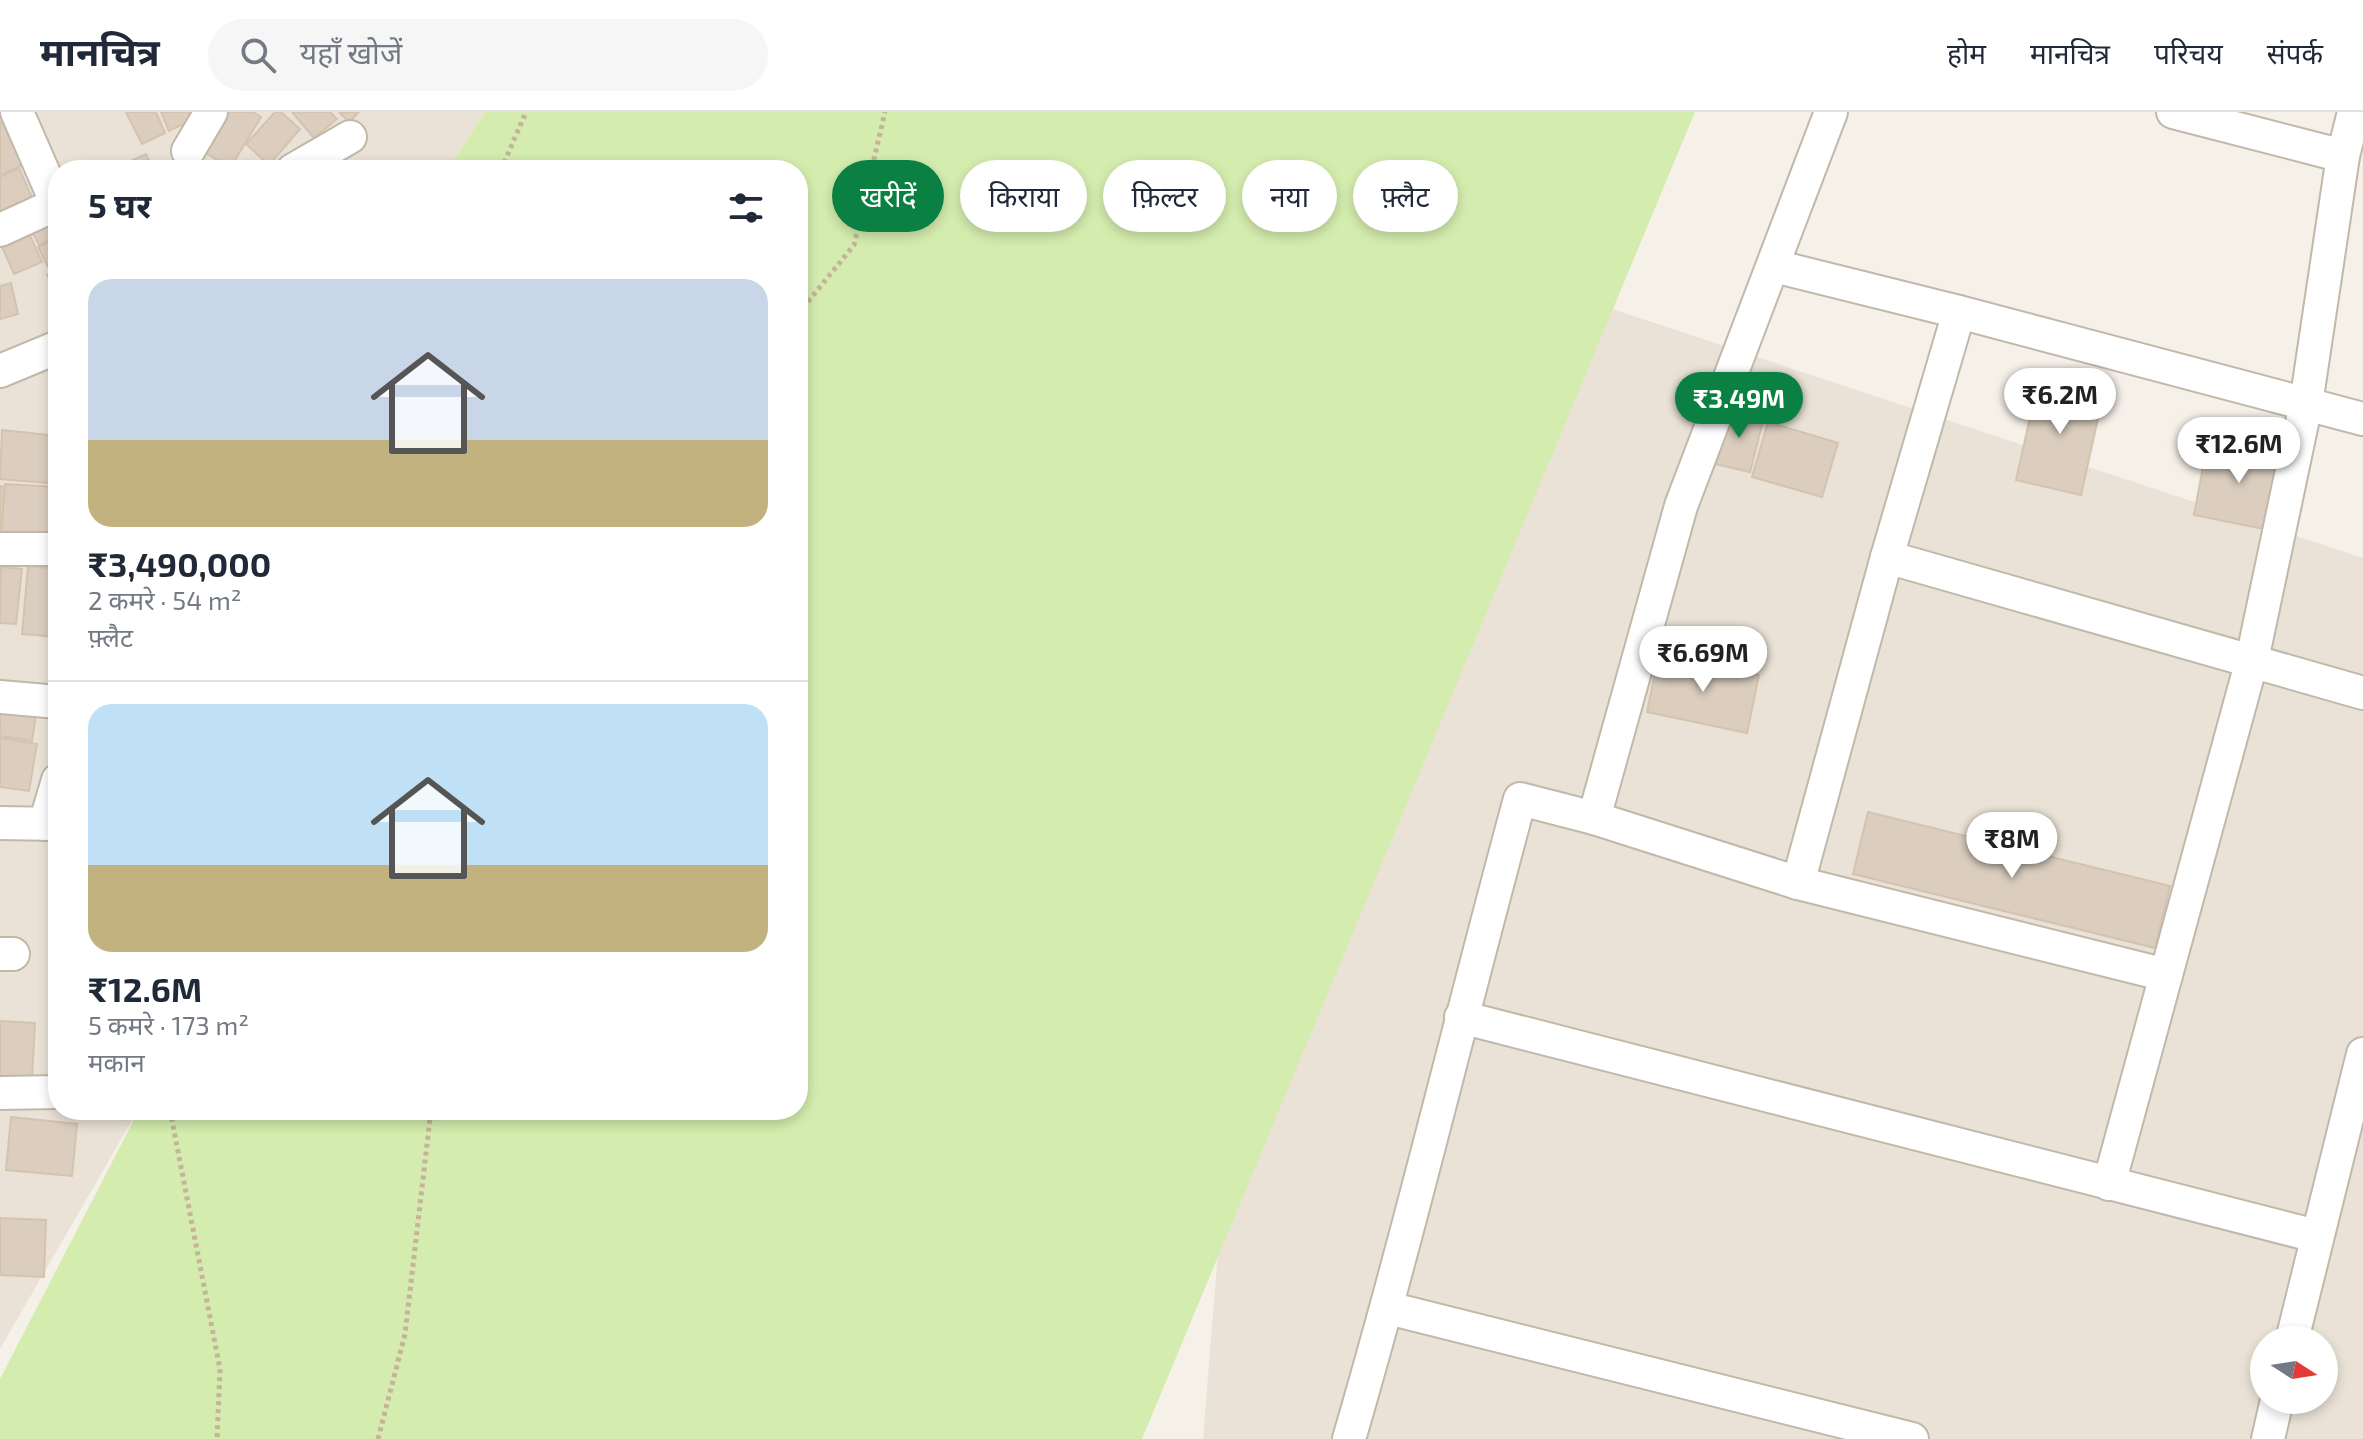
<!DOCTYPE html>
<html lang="hi">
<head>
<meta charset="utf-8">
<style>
	body { margin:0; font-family:"Exo 2","Noto Sans Devanagari",sans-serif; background:#f6f6f7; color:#1f2937; height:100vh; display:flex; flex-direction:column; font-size:30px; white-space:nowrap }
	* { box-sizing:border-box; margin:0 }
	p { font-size:26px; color:#747a83 }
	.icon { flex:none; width:44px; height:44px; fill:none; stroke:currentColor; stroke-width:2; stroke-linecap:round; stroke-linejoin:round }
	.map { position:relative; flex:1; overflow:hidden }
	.drawer { position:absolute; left:48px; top:48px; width:760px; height:960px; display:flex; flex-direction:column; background:#fff; border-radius:32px; box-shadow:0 4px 12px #0003 }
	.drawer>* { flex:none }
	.hud { position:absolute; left:832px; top:48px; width:760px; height:72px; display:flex; gap:16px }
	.needle { width:52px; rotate:102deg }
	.fabs { position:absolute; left:2250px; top:1214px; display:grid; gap:16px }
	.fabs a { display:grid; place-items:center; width:88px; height:88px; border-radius:50%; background:#fff; box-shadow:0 4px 12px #0003; font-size:40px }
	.price { position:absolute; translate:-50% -68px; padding:0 18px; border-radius:28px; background:#fff; color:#222; font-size:26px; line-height:52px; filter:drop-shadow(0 2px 4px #0008) }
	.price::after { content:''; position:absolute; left:50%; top:48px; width:24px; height:18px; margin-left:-12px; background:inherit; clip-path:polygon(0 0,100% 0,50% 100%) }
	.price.active { background:#0b8043; color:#fff }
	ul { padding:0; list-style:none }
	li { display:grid; align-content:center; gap:16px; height:424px; padding:0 40px }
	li+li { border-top:2px solid #e0e1e3 }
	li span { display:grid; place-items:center; height:248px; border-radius:24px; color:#555 }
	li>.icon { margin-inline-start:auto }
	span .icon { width:144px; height:144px; fill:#fffc; stroke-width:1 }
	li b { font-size:34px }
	h2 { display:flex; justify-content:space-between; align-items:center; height:96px; padding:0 40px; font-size:34px }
	.pill { padding:0 28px; border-radius:36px; background:#fff; box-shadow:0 4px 12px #0003; font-size:28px; line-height:72px }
	.pill.active { background:#0b8043; color:#fff }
	header { display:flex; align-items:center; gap:48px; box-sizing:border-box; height:112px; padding:0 40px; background:#fff; border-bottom:2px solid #e0e1e3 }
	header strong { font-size:38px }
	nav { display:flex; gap:44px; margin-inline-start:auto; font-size:28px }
	.search { width:560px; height:72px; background:#f6f6f7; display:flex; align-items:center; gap:20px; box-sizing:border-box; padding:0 28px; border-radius:44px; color:#747a83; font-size:30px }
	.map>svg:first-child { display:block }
	.residential { fill:#eae2d6; fill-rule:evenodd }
	.green { fill:#d4ecae }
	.building { fill:#dbcebf; stroke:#d3c3af; stroke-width:2 }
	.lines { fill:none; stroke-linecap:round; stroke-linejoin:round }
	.minor-casing { stroke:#c2b8aa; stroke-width:36 }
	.path { stroke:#c5b39a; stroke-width:5; stroke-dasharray:4 4; stroke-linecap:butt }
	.minor { stroke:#fff; stroke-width:32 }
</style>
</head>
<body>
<header>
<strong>मानचित्र</strong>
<div class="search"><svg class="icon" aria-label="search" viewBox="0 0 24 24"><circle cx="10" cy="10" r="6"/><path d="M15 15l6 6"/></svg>यहाँ खोजें</div>
<nav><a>होम</a><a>मानचित्र</a><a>परिचय</a><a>संपर्क</a></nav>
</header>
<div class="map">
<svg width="2363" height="1327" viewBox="0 0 2363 1327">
	<rect width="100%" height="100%" fill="#f5f0e8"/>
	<!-- residential -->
	<g class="residential">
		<polygon points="0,0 485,0 447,58 58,58 58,998 138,998 0,1237"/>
		<path d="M1302 94 2363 446V1327H1203ZM2264 1228H2324V1288H2264Z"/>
	</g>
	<!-- green -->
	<polygon class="green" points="485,0 1695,0 1142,1327 0,1327 0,1267 139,998 798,998 798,58 447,58"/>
	<!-- building -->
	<g class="building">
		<polygon points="126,0 156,0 165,21 142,32"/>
		<polygon points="161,0 198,0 200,4 169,19"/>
		<polygon points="221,0 253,0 261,5 230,56 199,37"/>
		<polygon points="275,0 281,0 300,17 269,53 246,32"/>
		<polygon points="292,0 330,0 337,7 314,26"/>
		<polygon points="339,0 359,0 349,10"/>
		<polygon points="2,9 23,53 0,63 0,10"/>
		<polygon points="146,42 153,58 113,57"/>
		<polygon points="19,56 38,99 0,109 0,65"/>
		<polygon points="53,103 58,113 58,124 39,133 29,114"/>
		<polygon points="26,115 42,150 14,162 0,130"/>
		<polygon points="58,125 58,153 49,157 38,135"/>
		<polygon points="58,157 58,176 55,178 47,163"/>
		<polygon points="11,171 18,202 0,207 0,174"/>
		<polygon points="2039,265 2104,279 2081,383 2016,368"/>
		<polygon points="1729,296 1764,305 1750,360 1715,352"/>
		<polygon points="1768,310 1838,331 1822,385 1752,365"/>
		<polygon points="2,318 58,324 58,372 0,367"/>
		<polygon points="2208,328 2284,343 2269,418 2194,403"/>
		<polygon points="5,372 58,375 58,429 1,426"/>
		<polygon points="0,374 4,375 1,429 0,429"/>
		<polygon points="28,454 58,457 58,525 22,522"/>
		<polygon points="1,455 22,457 16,512 0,511"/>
		<polygon points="1659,542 1759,563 1747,621 1647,600"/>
		<polygon points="0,591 37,597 32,629 0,624"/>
		<polygon points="0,626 37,632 29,679 0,675"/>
		<polygon points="1868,700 2170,774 2155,836 1853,762"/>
		<polygon points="0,909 35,911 32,967 0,965"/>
		<polygon points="11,1005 77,1012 72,1064 6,1058"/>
		<polygon points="0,1106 46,1108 44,1165 0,1163"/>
	</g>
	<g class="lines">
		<!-- minor casing -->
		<g class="minor-casing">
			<g id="minor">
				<polyline points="17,0 58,94"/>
				<polyline points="2173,0 2343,44"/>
				<polyline points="188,39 211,0"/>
				<polyline points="293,58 350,25"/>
				<polyline points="0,118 57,92"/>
				<polyline points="1774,154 1959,200 2363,307"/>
				<polyline points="0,259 58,235"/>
				<polyline points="0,437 58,437"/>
				<polyline points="1887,445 2363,581"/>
				<polyline points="0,585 58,590"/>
				<polyline points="1594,706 1681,394 1831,0"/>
				<polyline points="0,711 58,712"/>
				<polyline points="45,712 58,668"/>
				<polyline points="1798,771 1887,445 1959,200"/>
				<polyline points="0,842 13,842"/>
				<polyline points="1461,905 2316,1124"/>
				<polyline points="0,981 58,980"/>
				<polyline points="2109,1072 2252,548 2306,292 2343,44 2354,0"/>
				<polyline points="1388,1196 1912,1327"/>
				<polyline points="2292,1228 2363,942"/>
				<path d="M1349 1327C1411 1115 1462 900 1520 687L1594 706 1798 771 2166 863"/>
				<polyline points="2268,1327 2277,1288"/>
			</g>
		</g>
		<!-- path -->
		<g class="path">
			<polyline points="501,58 526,0"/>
			<polyline points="798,202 854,133 885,0"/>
			<polyline points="170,998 220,1257 217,1327"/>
			<polyline points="378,1327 405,1222 431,998"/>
		</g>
		<!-- minor -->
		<use href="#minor" class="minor"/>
	</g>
</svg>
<div class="fabs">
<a><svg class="needle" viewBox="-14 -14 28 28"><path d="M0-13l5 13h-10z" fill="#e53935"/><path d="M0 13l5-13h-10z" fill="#747a83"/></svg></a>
</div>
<b class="price" style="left:2060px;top:324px">₹6.2M</b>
<b class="price active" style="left:1739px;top:328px">₹3.49M</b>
<b class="price" style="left:2239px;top:373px">₹12.6M</b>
<b class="price" style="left:1703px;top:582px">₹6.69M</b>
<b class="price" style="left:2012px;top:768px">₹8M</b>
<div class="hud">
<a class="pill active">खरीदें</a>
<a class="pill">किराया</a>
<a class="pill">फ़िल्टर</a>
<a class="pill">नया</a>
<a class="pill">फ़्लैट</a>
</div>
<section class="drawer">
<h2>5 घर<svg class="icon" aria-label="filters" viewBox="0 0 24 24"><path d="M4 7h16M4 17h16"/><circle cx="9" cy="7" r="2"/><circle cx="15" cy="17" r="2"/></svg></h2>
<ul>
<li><span style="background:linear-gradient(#c9d6e8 65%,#c2b280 0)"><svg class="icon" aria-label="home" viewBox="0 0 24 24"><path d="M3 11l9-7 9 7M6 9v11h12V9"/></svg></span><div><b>₹3,490,000</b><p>2 कमरे · 54 m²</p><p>फ़्लैट</p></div></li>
<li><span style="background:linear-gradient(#bfe0f5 65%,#c2b280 0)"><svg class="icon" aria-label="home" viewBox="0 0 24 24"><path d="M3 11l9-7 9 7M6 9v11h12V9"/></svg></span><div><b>₹12.6M</b><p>5 कमरे · 173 m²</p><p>मकान</p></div></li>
</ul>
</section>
</div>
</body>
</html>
